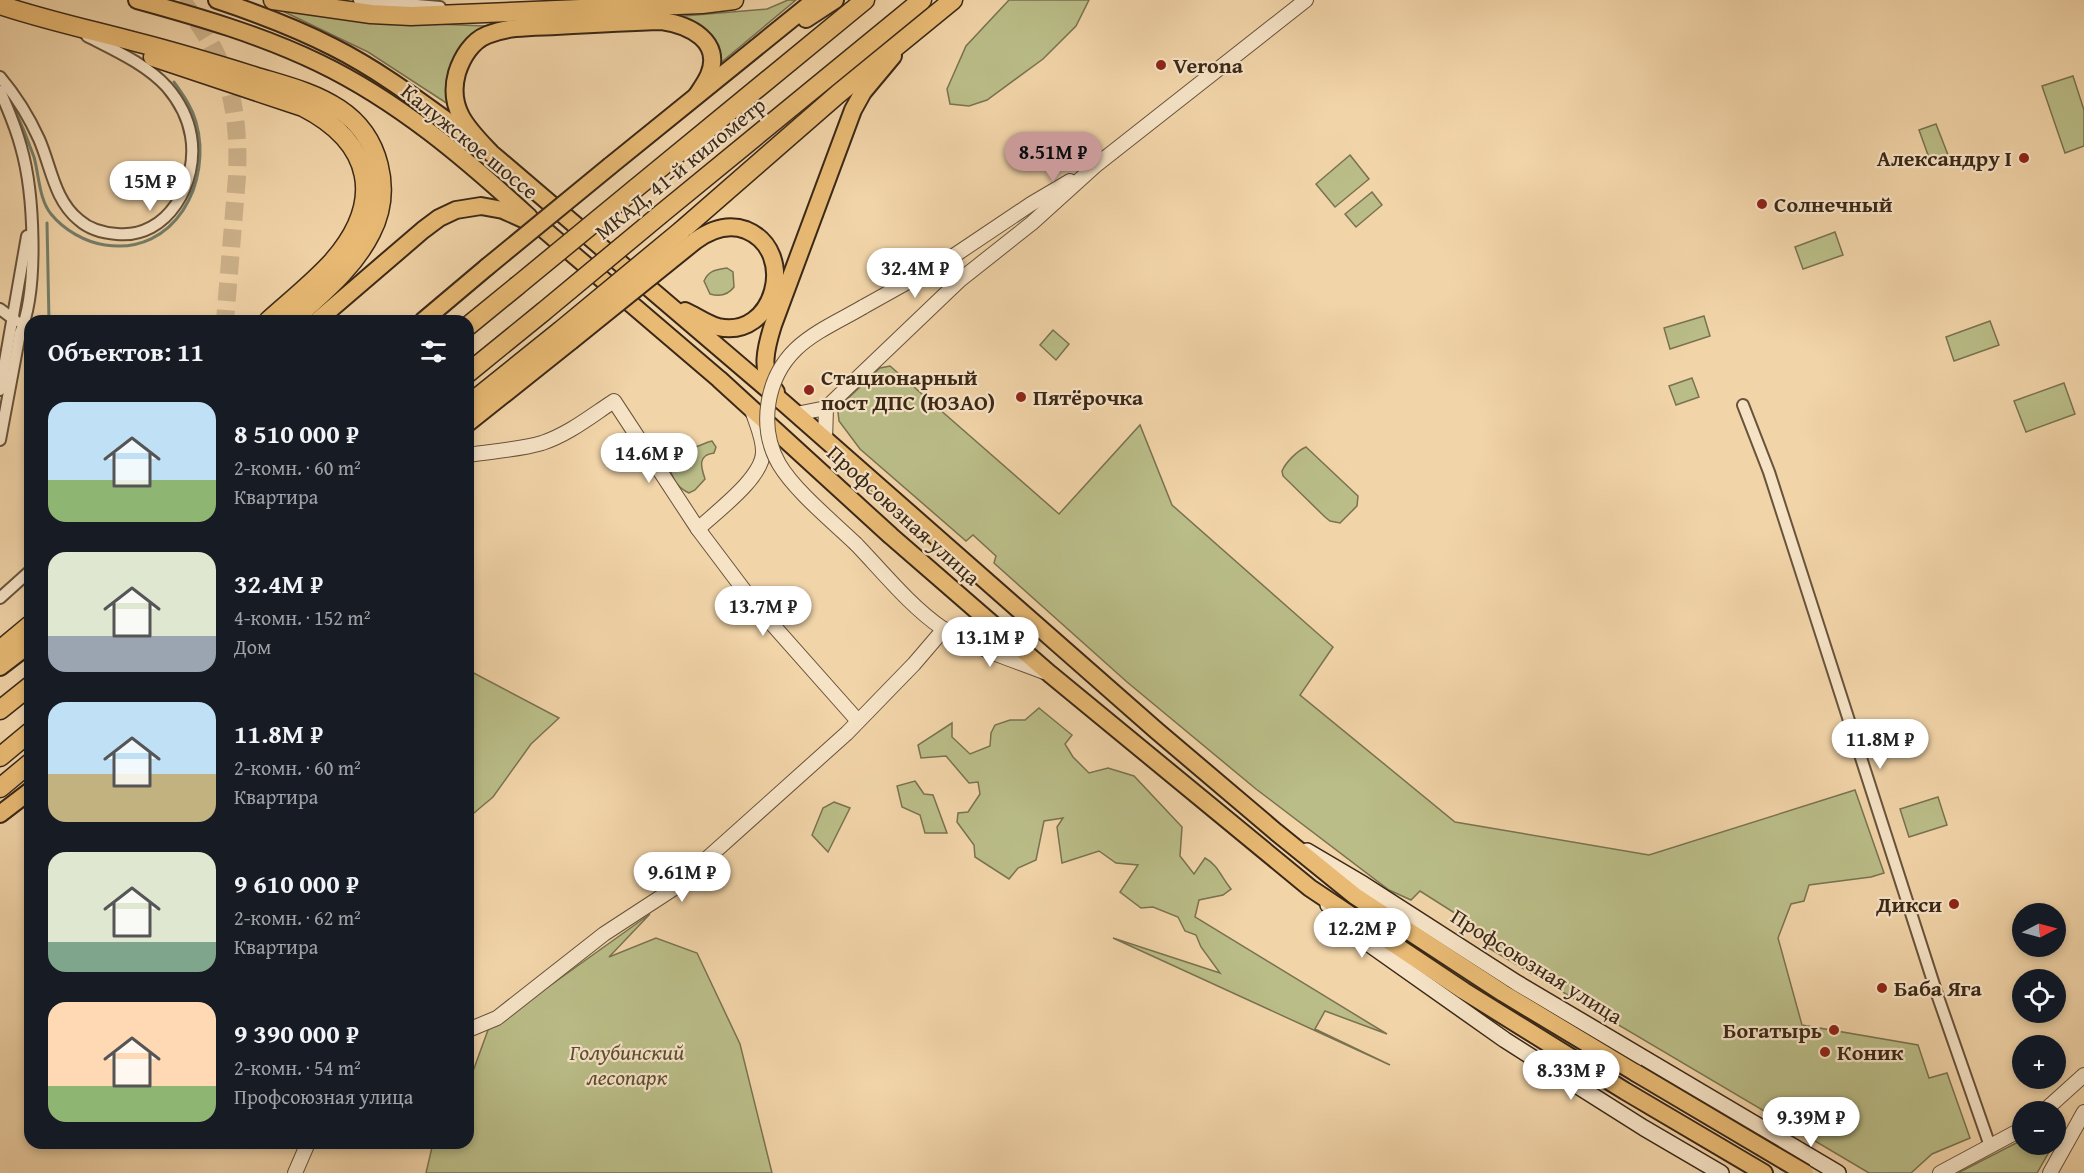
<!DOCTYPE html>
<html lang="ru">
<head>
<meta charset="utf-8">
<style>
	body { margin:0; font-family:"Gentium Book Plus",serif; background:#242831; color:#f1f3f6; height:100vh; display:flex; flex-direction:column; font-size:22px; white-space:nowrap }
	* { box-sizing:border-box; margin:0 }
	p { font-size:20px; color:#9ea1a6 }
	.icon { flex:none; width:33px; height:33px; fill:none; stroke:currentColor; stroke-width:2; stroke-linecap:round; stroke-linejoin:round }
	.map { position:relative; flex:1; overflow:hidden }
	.side { position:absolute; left:24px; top:315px; width:450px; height:834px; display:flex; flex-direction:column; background:#171b24; border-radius:18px; box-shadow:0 3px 9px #0003 }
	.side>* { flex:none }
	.needle { width:39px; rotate:84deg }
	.controls { position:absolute; left:2012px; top:903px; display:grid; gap:12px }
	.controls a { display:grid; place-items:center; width:54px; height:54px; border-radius:50%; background:#171b24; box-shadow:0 3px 9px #0003; font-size:30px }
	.price { position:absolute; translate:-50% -51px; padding:0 14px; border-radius:21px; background:#fff; color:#222; font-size:20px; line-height:39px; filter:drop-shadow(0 2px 3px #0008) }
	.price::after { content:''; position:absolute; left:50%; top:36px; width:18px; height:14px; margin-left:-9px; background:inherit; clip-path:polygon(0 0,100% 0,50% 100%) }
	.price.active { background:#c59692; color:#111 }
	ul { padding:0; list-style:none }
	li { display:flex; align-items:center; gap:18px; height:150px; padding:0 24px }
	li span { display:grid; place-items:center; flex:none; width:168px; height:120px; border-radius:18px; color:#555 }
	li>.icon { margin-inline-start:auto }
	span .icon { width:72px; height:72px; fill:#fffc; stroke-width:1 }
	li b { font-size:26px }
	h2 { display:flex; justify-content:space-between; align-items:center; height:72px; padding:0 24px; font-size:26px }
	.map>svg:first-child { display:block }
	.green { fill:#babd88; stroke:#7a7250; stroke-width:1.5 }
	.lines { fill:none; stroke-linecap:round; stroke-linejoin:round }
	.stream { stroke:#757f6b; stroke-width:3 }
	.trunk-tunnel { stroke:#cdb28b; stroke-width:18; stroke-dasharray:18 9; stroke-linecap:butt }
	.minor-casing { stroke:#68533b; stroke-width:14 }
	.tertiary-casing { stroke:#68533b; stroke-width:16 }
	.secondary-casing { stroke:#3b2817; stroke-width:18 }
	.primary-casing { stroke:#3b2817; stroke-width:20 }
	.trunk-casing { stroke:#3b2817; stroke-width:21 }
	.minor { stroke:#f6e3c6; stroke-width:10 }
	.tertiary { stroke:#f6e3c6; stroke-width:14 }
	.secondary { stroke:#f6e3c6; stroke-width:15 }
	.primary { stroke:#e8ba74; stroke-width:16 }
	.trunk { stroke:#e8ba74; stroke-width:18 }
	.tertiary-bridge-casing { stroke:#68533b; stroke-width:16; stroke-linecap:butt }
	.primary-bridge-casing { stroke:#3b2817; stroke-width:20; stroke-linecap:butt }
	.trunk-bridge-casing { stroke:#3b2817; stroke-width:21; stroke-linecap:butt }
	.tertiary-bridge { stroke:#f6e3c6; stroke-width:14 }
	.primary-bridge { stroke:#e8ba74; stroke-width:16 }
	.trunk-bridge { stroke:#e8ba74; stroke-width:18 }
	.poi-dot { fill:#8f2418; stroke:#f6e3c6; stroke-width:2 }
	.labels { text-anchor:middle; stroke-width:4.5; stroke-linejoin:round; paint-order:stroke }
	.poi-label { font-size:22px; font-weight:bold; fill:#3b2817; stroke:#f6e3c6; text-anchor:start }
	.street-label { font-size:22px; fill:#3b2817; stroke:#f6e3c6 }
	.park-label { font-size:22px; font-style:italic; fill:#5b4d33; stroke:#f6e3c6 }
</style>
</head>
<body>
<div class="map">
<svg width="2084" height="1173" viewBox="0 0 2084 1173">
	<rect width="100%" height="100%" fill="#f1d4a8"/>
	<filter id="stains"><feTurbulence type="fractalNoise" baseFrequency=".00333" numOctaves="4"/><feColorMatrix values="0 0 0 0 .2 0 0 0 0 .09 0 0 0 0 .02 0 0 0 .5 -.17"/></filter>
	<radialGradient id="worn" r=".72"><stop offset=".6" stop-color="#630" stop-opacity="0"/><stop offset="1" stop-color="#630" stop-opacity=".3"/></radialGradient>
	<!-- green -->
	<g class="green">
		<path d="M788 0H796L718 65C707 38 703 22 672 17L767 9Z"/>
		<polygon points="1009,0 1089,0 1076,26 1043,59 987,100 969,106 950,104 947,89 966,46"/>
		<polygon points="270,5 385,22 485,26 485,29 472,39 451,106 368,52"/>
		<polygon points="2073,76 2084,110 2084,146 2065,153 2042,86"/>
		<polygon points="1936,124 1950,160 1932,166 1919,130"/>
		<polygon points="1350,155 1369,179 1335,207 1316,184"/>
		<polygon points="1372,192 1382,205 1356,227 1345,214"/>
		<polygon points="1835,232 1843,255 1803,269 1795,247"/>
		<path d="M727 268 733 272 734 287C728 295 720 297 710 294L704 281C709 270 716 270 727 268Z"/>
		<polygon points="1704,316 1710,336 1670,349 1664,328"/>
		<polygon points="1990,321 1999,345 1954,361 1946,337"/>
		<polygon points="1053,330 1069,344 1056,360 1040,345"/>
		<polygon points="890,366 1059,514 1140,425 1172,505 1333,647 1300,695 1455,822 1649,855 1855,790 1884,873 1871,877 1809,885 1804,901 1791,904 1778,938 1802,1025 1918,1045 1929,1078 1947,1073 1970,1138 1932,1154 1911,1173 1869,1173 1485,946 1491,936 1420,891 1411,900 1389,890 1256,789 1127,682 994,563 996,556 973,535 966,541 860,449 839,421 838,412 841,405 880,368"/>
		<polygon points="1692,378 1699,397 1676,405 1669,386"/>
		<polygon points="2064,383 2075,414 2026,432 2014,401"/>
		<path d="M663 439C674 439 682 446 693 447 700 447 705 442 712 441L716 447 714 453C697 455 701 467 705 479L695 490 689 493C668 483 675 469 659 453V445Z"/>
		<path d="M1306 447 1358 496 1357 506 1340 523 1330 521 1325 517 1283 476 1282 471C1286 462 1297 451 1306 447Z"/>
		<polygon points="468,670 559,718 531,744 493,797 468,818"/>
		<path d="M1039 708 1072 735 1065 744 1073 757 1089 773 1108 768 1134 776 1182 827 1180 856 1194 874 1205 858C1218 865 1221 877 1231 889L1223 895 1199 900 1195 917 1387 1034 1325 1011 1315 1029 1390 1065 1113 938 1220 973 1201 947 1196 935 1185 931 1178 917 1153 907 1141 908 1120 892 1138 865 1116 863 1099 851 1062 863 1057 827 1063 818 1044 821 1036 860 1018 868 1009 879 975 857 974 845 957 822 958 813 968 812 980 794 978 782 969 783 946 756 921 758 918 745 952 723V737L970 754 990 746 991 733 995 725 1010 720H1025Z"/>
		<polygon points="915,781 924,794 933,795 947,833 925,833 920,815 902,807 897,786"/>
		<polygon points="1938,797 1947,825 1909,837 1900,809"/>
		<polygon points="834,802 850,808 828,852 812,835 823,808"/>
		<polygon points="650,914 609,957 656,938 697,953 740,1044 772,1173 426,1173 433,1143 468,1143 468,1085 488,1030"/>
		<polygon points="2022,1140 2022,1144 2053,1145 2037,1173 1958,1173"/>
	</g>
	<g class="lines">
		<!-- stream -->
		<g class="stream">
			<path d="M13 106C21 123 28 140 34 157 39 175 39 199 51 214 64 230 85 242 105 245 175 256 213 182 196 122 192 107 183 95 174 82"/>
			<polyline points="47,223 49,321"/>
		</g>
		<!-- trunk-tunnel -->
		<path class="trunk-tunnel" d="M181 0C227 57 240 104 237 177L225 321"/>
		<!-- minor casing -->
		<g class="minor-casing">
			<g id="minor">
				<polyline points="359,0 440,7"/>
				<path d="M0 77C16 96 29 117 39 139 51 166 54 200 79 220 89 229 103 233 117 234 168 239 199 182 191 136 188 118 179 101 167 87 146 64 114 50 87 36"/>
				<path d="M0 91C8 109 16 128 21 147 34 192 39 290 20 333L0 440"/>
				<polyline points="0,309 16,321"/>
				<polyline points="0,390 27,236"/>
				<polyline points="1743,405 1769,472 1938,997 1990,1146"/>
				<polyline points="0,598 30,571"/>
			</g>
		</g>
		<!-- tertiary casing -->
		<g class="tertiary-casing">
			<g id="tertiary">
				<polyline points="863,307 949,259 1031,204 1070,181"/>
				<polyline points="796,414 826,408 960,280 1032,223 1095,166 1306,0"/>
				<polyline points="825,440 826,408"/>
				<path d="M468 455C493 451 518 450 542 443 569 434 591 416 614 401L698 529 756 606 858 721"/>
				<path d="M698 529C717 511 764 477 763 451 763 437 756 423 752 410"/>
				<path d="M856 544C882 571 910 606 942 628 969 646 1013 660 1044 672"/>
				<polyline points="468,1030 497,1018 604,934 673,889 847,733 914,664 944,629"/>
				<polyline points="2043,1112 2084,1075"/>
				<polyline points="295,1173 308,1143"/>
				<polyline points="1940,1173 2022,1129"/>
				<polyline points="2050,1173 2084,1112"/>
			</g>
		</g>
		<!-- secondary casing -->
		<g class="secondary-casing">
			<g id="secondary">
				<polyline points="1307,851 1363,884 1517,983 1838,1173"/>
				<polyline points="1328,905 1362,939 1505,1040 1644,1128 1721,1173"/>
			</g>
		</g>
		<!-- primary casing -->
		<g class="primary-casing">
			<g id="primary">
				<path d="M137 0C199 17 261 35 319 63 398 101 465 158 529 217"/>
				<path d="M217 0C256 13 296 28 333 47 381 71 425 105 468 136"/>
				<polyline points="806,19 835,0"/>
				<path d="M697 95C701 89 706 82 709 75 723 41 689 25 662 21 627 22 591 24 556 26 534 27 509 26 487 35 472 41 462 57 457 73 447 109 468 129 491 153L785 404 1157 731 1276 832 1355 896 1503 993 1636 1073"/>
				<polyline points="610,166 815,0"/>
				<path d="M685 311C696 316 707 324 718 327 775 340 798 251 746 230 727 223 710 230 695 241"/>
				<polyline points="317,321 423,230 439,218 456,210 481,206 503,210 541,227 719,379 891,536 1050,674 1310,888 1464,991 1625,1091 1764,1173"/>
				<polyline points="423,321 487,267"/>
				<path d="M776 392C759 372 766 347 773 325L853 110 863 92 893 56"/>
				<polyline points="468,423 571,341"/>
				<polyline points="0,667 30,644"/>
				<polyline points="0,814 30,791"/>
			</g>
		</g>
		<!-- trunk casing -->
		<g class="trunk-casing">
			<g id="trunk">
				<polyline points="273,0 371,14 411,16 702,4 734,0"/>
				<path d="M0 5C45 20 91 30 136 42 176 52 215 64 254 76 283 85 314 92 339 109 380 136 393 190 371 233 353 269 321 294 292 321"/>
				<path d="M153 57 303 107C373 143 385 201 333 261 313 283 290 301 268 321"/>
				<polyline points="636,188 865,0"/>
				<polyline points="661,214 922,0"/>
				<polyline points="682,230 838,94 953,0"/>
				<polyline points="468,326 517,286"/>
				<polyline points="468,373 543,312"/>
				<polyline points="468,405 560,331"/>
				<polyline points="0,650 30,625"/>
				<polyline points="0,710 30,686"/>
				<polyline points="0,757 30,732"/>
				<polyline points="0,788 30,763"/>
			</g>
		</g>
		<!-- minor -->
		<use href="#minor" class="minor"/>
		<!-- tertiary -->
		<use href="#tertiary" class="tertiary"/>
		<!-- secondary -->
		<use href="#secondary" class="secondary"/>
		<!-- primary -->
		<use href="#primary" class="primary"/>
		<!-- trunk -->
		<use href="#trunk" class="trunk"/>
		<!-- tertiary-bridge casing -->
		<g class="tertiary-bridge-casing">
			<path id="tertiary-bridge" d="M856 544C832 521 795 491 779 464 758 427 766 378 796 349 815 331 841 320 863 307"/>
		</g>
		<!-- primary-bridge casing -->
		<g class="primary-bridge-casing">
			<g id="primary-bridge">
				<polyline points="487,267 610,166"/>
				<polyline points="571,341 695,241"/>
				<polyline points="1636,1073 1805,1173"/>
			</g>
		</g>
		<!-- trunk-bridge casing -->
		<g class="trunk-bridge-casing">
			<g id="trunk-bridge">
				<polyline points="517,286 636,188"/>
				<polyline points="543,312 661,214"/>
				<polyline points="560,331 682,230"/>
			</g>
		</g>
		<!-- tertiary-bridge -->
		<use href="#tertiary-bridge" class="tertiary-bridge"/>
		<!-- primary-bridge -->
		<use href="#primary-bridge" class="primary-bridge"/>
		<!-- trunk-bridge -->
		<use href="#trunk-bridge" class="trunk-bridge"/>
	</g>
	<!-- markers -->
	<g class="poi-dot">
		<circle cx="1161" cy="65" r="6"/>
		<circle cx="2024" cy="158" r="6"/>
		<circle cx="1762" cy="204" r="6"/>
		<circle cx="809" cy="390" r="6"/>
		<circle cx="1021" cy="397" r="6"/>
		<circle cx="1954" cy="904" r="6"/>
		<circle cx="1882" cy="988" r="6"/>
		<circle cx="1834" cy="1030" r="6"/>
		<circle cx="1825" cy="1052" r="6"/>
	</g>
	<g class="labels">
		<!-- poi labels -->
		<g class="poi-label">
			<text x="1173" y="73">Verona</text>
			<text x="2012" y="166" text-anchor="end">Александру I</text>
			<text x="1774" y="212">Солнечный</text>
			<text x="821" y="385">Стационарный<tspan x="821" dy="25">пост ДПС (ЮЗАО)</tspan></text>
			<text x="1033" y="405">Пятёрочка</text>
			<text x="1942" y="912" text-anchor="end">Дикси</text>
			<text x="1894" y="996">Баба Яга</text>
			<text x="1822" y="1038" text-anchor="end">Богатырь</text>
			<text x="1837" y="1060">Коник</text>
		</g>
		<!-- street labels -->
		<g class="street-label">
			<text transform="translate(470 141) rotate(39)" y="8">Калужское шоссе</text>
			<text transform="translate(680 168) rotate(-39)" y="8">МКАД, 41-й километр</text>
			<text transform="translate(904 515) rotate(42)" y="8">Профсоюзная улица</text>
			<text transform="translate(1537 966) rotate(32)" y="8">Профсоюзная улица</text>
		</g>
		<!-- park labels -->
		<g class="park-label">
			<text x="627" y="1060">Голубинский<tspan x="627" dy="25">лесопарк</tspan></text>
		</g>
	</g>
	<rect width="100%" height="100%" filter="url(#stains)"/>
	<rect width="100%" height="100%" fill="url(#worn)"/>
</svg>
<div class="controls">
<a><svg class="needle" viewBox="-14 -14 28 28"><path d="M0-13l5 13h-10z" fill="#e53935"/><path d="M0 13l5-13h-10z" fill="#9ea1a6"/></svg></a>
<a><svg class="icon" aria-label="locate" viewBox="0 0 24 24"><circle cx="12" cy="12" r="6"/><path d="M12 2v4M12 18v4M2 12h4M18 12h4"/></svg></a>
<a>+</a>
<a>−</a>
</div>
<b class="price active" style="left:1053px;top:183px">8.51M ₽</b>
<b class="price" style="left:150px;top:212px">15M ₽</b>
<b class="price" style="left:915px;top:299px">32.4M ₽</b>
<b class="price" style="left:649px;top:484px">14.6M ₽</b>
<b class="price" style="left:763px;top:637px">13.7M ₽</b>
<b class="price" style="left:990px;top:668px">13.1M ₽</b>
<b class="price" style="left:1880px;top:770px">11.8M ₽</b>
<b class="price" style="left:682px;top:903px">9.61M ₽</b>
<b class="price" style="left:1362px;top:959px">12.2M ₽</b>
<b class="price" style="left:1571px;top:1101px">8.33M ₽</b>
<b class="price" style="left:1811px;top:1148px">9.39M ₽</b>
<section class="side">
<h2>Объектов: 11<svg class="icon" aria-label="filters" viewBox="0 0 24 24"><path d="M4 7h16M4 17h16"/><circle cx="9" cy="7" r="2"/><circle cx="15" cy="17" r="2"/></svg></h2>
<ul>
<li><span style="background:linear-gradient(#bfe0f5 65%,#8fb573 0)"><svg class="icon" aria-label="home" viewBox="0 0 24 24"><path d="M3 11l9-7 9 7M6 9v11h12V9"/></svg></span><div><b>8 510 000 ₽</b><p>2-комн. · 60 m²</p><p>Квартира</p></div></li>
<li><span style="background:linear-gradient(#dfe7d0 70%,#9aa5b1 0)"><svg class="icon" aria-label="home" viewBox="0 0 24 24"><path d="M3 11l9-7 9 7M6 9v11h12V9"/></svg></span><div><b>32.4M ₽</b><p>4-комн. · 152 m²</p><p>Дом</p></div></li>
<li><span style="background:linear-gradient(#bfe0f5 60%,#c2b280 0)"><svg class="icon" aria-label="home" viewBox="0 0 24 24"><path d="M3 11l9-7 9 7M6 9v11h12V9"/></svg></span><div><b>11.8M ₽</b><p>2-комн. · 60 m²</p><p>Квартира</p></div></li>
<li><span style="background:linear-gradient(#dfe7d0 75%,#7fa58c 0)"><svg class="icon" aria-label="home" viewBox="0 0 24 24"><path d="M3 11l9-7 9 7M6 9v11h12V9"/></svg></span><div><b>9 610 000 ₽</b><p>2-комн. · 62 m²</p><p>Квартира</p></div></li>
<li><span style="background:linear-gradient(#ffd9b3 70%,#8fb573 0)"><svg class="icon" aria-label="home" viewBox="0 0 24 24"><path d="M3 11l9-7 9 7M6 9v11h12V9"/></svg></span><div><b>9 390 000 ₽</b><p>2-комн. · 54 m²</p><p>Профсоюзная улица</p></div></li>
</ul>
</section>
</div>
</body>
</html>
